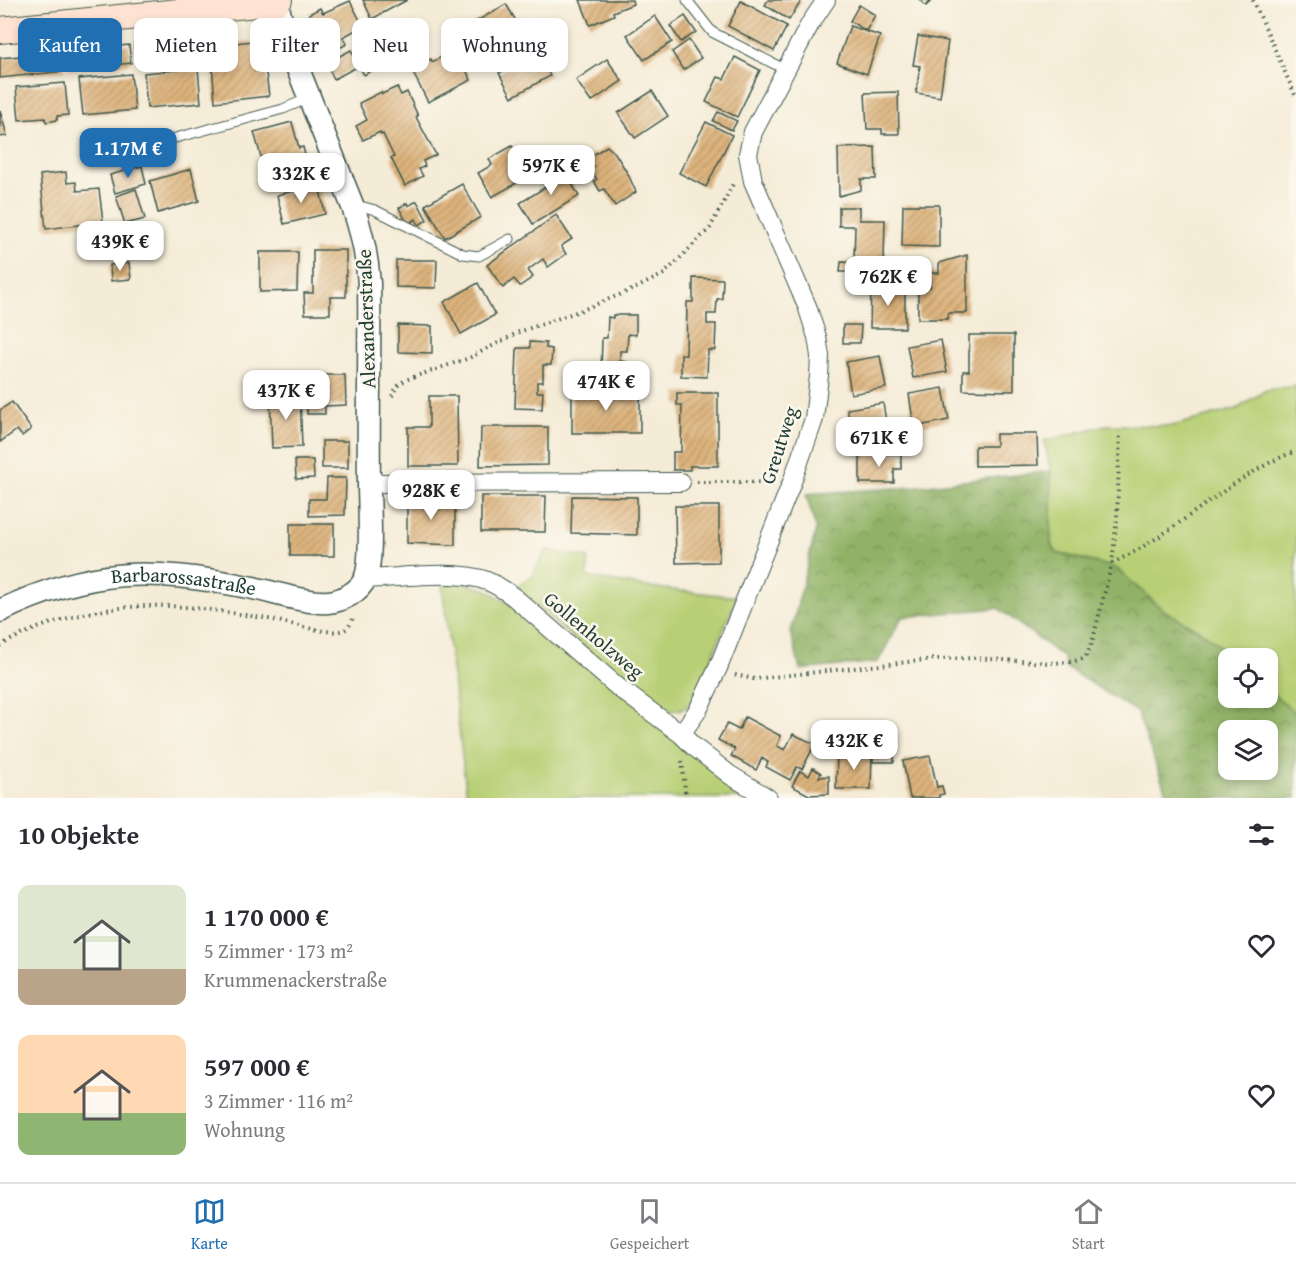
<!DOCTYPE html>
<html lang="de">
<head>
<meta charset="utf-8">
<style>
	body { margin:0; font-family:"Gentium Book Plus",serif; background:#f2f2f3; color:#2b2b33; height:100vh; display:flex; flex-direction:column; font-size:22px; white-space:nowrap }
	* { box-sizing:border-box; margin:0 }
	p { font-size:20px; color:#7c7c81 }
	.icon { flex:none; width:33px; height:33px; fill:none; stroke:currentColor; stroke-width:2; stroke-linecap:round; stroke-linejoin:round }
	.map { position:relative; height:798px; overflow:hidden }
	.panel { display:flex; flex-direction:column; background:#fff; flex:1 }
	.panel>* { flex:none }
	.hud { position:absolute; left:18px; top:18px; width:600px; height:54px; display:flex; gap:12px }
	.fabs { position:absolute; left:1218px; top:648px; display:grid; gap:12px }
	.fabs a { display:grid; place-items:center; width:60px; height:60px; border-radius:12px; background:#fff; box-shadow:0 3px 9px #0003; font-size:30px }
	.price { position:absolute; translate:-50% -51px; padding:0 14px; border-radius:12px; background:#fff; color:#222; font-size:20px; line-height:39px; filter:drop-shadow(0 2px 3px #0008) }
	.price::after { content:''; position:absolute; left:50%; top:36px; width:18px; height:14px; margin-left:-9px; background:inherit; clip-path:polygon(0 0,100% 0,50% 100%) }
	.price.selected { background:#1f6fb2; color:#fff }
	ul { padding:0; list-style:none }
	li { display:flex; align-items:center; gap:18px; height:150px; padding:0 18px }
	li span { display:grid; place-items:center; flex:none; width:168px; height:120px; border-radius:12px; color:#555 }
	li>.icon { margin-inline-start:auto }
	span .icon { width:72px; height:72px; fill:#fffc; stroke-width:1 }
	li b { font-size:26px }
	h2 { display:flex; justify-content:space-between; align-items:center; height:72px; padding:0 18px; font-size:26px }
	.pill { padding:0 21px; border-radius:12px; background:#fff; box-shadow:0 3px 9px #0003; font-size:21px; line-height:54px }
	.pill.selected { background:#1f6fb2; color:#fff }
	.dock { display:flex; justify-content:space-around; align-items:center; height:84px; border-top:2px solid #e1e1e2; background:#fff; font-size:16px; color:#7c7c81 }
	.dock a { display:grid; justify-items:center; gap:3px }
	.dock .selected { color:#1f6fb2 }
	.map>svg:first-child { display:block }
	.grass { fill:#b7cf74; stroke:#6b8654; stroke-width:1.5 }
	.forest { fill:url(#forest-crowns); stroke:#58784d; stroke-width:1.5; fill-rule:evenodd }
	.building { fill:url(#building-hatch) }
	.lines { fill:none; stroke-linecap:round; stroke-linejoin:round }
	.service-casing { stroke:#3f574c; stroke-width:11 }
	.minor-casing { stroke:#3f574c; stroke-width:20 }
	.tertiary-casing { stroke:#3f574c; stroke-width:25 }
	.secondary-casing { stroke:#3f574c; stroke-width:28 }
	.path { stroke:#3f574c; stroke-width:4; stroke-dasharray:1.5 4.5; stroke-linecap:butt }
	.service { stroke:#fff; stroke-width:9 }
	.minor { stroke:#fff; stroke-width:18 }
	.tertiary { stroke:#fff; stroke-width:22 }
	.secondary { stroke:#fee3d2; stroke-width:26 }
	.labels { text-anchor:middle; stroke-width:5; stroke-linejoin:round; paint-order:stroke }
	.street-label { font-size:20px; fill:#1f3d34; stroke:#fbf7ec }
</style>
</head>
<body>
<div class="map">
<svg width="1296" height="798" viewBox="0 0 1296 798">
	<defs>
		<pattern id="forest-crowns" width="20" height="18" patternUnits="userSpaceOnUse" patternTransform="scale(1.5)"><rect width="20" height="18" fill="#91b266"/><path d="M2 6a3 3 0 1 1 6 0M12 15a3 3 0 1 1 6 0" fill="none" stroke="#769255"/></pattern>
		<pattern id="building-hatch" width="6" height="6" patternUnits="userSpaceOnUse" patternTransform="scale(1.5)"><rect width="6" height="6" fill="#deb47d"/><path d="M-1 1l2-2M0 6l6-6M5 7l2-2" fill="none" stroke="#b39467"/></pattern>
	</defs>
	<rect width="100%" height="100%" fill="#fbf7ec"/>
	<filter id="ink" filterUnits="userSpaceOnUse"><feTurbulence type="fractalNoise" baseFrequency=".0167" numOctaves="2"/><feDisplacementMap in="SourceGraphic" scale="12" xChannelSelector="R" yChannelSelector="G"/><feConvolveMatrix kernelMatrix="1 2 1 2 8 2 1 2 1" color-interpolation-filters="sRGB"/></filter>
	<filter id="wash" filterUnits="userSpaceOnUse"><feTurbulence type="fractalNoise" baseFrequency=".008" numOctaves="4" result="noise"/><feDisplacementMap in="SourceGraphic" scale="24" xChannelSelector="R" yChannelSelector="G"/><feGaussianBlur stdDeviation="1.35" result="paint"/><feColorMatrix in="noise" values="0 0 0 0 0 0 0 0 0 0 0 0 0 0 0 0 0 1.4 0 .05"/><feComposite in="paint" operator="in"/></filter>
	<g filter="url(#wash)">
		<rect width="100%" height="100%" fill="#f5ecd7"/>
		<!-- grass -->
		<g class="grass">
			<polygon points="1296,386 1296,714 1268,689 1268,658 1234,658 1207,635 1163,610 1116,568 1057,553 1051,545 1051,471 1044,441 1106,425 1172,426 1237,409 1266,390"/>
			<path d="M546 550 589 558 587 577 646 587 737 597 694 700C680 716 666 711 649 703L514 587 531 577Z"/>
			<polygon points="464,583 487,590 521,611 756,798 467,798 442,584"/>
		</g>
		<!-- forest -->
		<path class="forest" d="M1051 471V545L1057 553 1116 568 1163 610 1207 635 1234 658H1228V698H1268V689L1296 714V798H1168L1137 712 1065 667 1064 658 998 608 902 617 878 662 800 670 791 632 816 529 806 494 911 487ZM1228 730H1268V770H1228Z"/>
		<g id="blocks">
			<!-- building -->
			<g class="building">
				<polygon points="363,0 407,0 372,19"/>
				<polygon points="580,0 632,0 633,4 613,12 614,15 590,25"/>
				<polygon points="768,0 802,0 789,20 765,5"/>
				<polygon points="920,0 932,0 926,6"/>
				<polygon points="350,1 363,26 343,37 347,44 324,56 307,24 313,21 309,14 320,8 323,13"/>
				<polygon points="741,1 787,26 774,51 728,26"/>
				<polygon points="506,4 519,26 483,47 470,25"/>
				<polygon points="859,5 875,15 866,31 850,21"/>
				<polygon points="655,16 672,42 644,60 627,35"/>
				<polygon points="685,16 696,32 681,42 670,26"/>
				<polygon points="850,26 880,36 867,74 837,63"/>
				<polygon points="918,36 948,41 940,97 916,93 920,66 913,65"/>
				<polygon points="196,38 198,57 136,62 134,44"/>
				<polygon points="689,40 701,58 683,70 672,52"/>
				<polygon points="252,41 254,59 264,58 269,96 215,102 212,64 203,65 201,47"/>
				<polygon points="129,45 131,63 69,70 67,51"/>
				<polygon points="351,50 359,66 334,79 326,63"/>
				<polygon points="456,50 471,80 428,102 411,69 431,59 432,62"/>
				<polygon points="63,52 65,71 0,78 0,58"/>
				<polygon points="537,52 550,76 512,97 499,73"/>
				<polygon points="379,56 384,64 364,75 359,66"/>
				<polygon points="735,57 760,70 737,117 706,102 718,77 724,79"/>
				<polygon points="607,59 622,81 591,102 576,80"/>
				<polygon points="198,68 201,103 147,108 144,73"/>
				<polygon points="131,74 135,110 83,115 79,79"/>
				<polygon points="65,83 68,115 57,116 57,120 46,122 45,118 19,120 16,87"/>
				<polygon points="397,87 401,95 407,92 418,116 416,117 436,155 423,161 425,166 419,169 423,176 405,186 391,158 394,157 383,134 381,135 380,132 363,140 356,126 367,120 359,103 381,92 382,94"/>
				<polygon points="652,91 668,116 635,138 618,113"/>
				<polygon points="898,92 899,134 882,134 882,129 867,129 865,93"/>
				<polygon points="0,110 7,136 0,137"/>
				<polygon points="718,112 737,121 732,130 713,121"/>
				<polygon points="292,122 299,148 303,147 309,172 273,180 267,156 261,157 254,132"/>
				<polygon points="706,122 732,135 706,187 679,173"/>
				<polygon points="512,146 529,176 492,197 478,173 492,165 489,159"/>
				<polygon points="607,146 615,153 628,174 636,192 615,206 604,189 600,191 594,181 597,179 590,170 594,167 588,158"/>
				<polygon points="875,147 876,179 861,179 861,190 839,196 838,148"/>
				<polygon points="142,166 146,184 115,193 110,175"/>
				<polygon points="568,167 577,182 572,184 579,196 533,224 520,203 549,185 547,180"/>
				<polygon points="191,169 199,201 158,213 150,181"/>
				<polygon points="66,172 67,183 76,182 77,191 99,189 103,222 46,229 40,175"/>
				<polygon points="462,184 481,217 445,238 425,205"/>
				<polygon points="319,185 325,214 284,224 277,195"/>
				<polygon points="136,189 145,219 125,224 116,196"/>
				<polygon points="417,201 427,220 419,225 416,219 408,224 399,208 407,203 408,206"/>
				<polygon points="903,205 939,205 939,247 902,246"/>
				<polygon points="839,207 859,207 859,220 885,220 884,260 854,260 855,226 839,226"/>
				<polygon points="556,215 572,239 561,246 566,254 548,267 543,259 528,270 533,277 520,286 514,279 503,288 487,265"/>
				<polygon points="313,250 346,250 346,297 330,297 330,314 305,314 304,293 313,293"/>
				<polygon points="260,252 298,252 297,291 260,292"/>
				<polygon points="967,255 967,313 948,313 948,319 918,319 918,287 930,287 930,273 939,273 939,263"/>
				<polygon points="396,260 437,260 436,288 396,287"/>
				<polygon points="841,262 859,263 859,272 840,272"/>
				<polygon points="129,263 131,279 111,281 110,265"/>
				<polygon points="693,278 723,279 722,299 717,299 716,314 707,314 707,324 716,324 715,350 708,350 707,377 681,376 681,354 686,355 687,302 693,302"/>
				<polygon points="478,283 495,315 461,334 444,302"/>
				<polygon points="871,285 905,286 905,328 870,328"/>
				<polygon points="613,315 636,315 636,335 628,334 627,351 620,351 620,361 627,362 627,375 601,374 602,338 607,338 608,317 613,318"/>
				<polygon points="398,325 432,326 432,353 398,352"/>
				<polygon points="843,325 861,325 860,343 843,343"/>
				<polygon points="969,335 1014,335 1014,391 963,390 963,371 969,371"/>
				<polygon points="941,340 947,372 913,378 907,346"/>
				<polygon points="530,342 546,343 546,348 552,349 551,365 543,365 543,382 537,382 537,392 543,392 542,409 515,408 517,348 530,348"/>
				<polygon points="880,356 886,388 851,394 846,362"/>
				<polygon points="316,375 345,375 346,405 325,406 325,414 307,414 307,404 316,404"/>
				<polygon points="943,388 949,420 914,427 909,394"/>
				<polygon points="572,391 640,393 640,433 572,433"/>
				<polygon points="300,393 302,447 272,448 270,395"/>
				<polygon points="677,393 718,393 718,466 690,466 690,470 673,470 673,452 681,452 682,405 677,405"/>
				<polygon points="429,396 457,396 458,466 408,466 408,427 429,427"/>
				<polygon points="12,402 31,429 22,436 17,430 0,442 0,410"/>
				<polygon points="883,403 888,434 854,441 847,409"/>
				<polygon points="481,427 548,427 548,465 480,466"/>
				<polygon points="996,434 1037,434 1038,465 975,466 975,446 996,446"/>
				<rect x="322" y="441" width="26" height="27"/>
				<polygon points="860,454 901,454 901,469 894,469 894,483 860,483"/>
				<polygon points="295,460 313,460 314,478 296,479"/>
				<polygon points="327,478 346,478 345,515 309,516 309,499 326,499"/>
				<polygon points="481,496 546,496 545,532 481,532"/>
				<polygon points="572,496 637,497 637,535 571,533"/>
				<polygon points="407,497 455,498 455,545 407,543"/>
				<polygon points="675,506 719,506 719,562 676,563"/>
				<rect x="290" y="524" width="44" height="32"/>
				<polygon points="745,717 781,736 777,746 785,750 793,734 815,744 802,769 797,767 790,780 766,767 768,762 762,758 756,770 731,756 735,749 718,740 727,724 739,730"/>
				<polygon points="884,732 895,732 894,762 873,762 874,740 883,741"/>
				<polygon points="837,753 872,753 871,789 836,789"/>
				<polygon points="930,756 937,787 942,786 944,794 939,795 939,798 910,798 903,761"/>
				<polygon points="813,768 821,773 819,777 829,776 829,794 809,795 792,786 800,771 809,776"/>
			</g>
		</g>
	</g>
	<g filter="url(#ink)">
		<use href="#blocks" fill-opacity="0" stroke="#3f574c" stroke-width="1.5"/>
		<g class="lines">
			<!-- service casing -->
			<g class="service-casing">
				<g id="service">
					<polyline points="687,0 712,32 786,70"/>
					<polyline points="94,160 283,109 309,98"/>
					<polyline points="353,207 364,207 375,210 463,254 479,256 510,239"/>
				</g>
			</g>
			<!-- minor casing -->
			<g class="minor-casing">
				<g id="minor">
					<polyline points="369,483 681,482"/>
					<path d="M365 579C401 578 454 569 487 581 497 585 506 591 515 598L619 688 681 734 693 746 730 775 768 798"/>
					<polyline points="681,734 698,710 718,668 792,482 814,419 819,376 820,356 817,337 807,306 753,181 748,154 753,132 810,24 826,0"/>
				</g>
			</g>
			<!-- tertiary casing -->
			<g class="tertiary-casing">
				<g id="tertiary">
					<path id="s1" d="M0 611C91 567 151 568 248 587 270 591 308 604 328 602 342 601 359 592 365 579 373 562 369 505 369 484 368 417 370 350 369 283 367 257 362 232 353 207L284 34 277 2"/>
				</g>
			</g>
			<!-- secondary casing -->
			<g class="secondary-casing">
				<polyline id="secondary" points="0,30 277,2 279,0"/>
			</g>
			<!-- path -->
			<g class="path">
				<polyline points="1253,0 1296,97"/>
				<polyline points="392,396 397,386 405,380 469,358 519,332 582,310 634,289 664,274 710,228 734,182"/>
				<polyline points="697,482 773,482"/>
				<path d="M1112 563C1178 533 1228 477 1296 451"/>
				<path d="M0 646C48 618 112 604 168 606 199 607 232 613 263 618 283 621 321 634 340 631 349 630 351 623 354 615"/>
				<polyline points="735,675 754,679 935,659 975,658 1050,663 1071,662 1082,659 1086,656 1092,643 1112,563 1117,517 1120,433"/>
				<polyline points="682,761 686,798"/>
			</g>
			<!-- service -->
			<use href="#service" class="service"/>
			<!-- minor -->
			<use href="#minor" class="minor"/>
			<!-- tertiary -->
			<use href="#tertiary" class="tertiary"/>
			<!-- secondary -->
			<use href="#secondary" class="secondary"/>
		</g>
	</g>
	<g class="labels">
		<!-- street labels -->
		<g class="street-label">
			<text transform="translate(366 319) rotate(-92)" y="7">Alexanderstraße</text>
			<text transform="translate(779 445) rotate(-72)" y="7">Greutweg</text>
			<text dy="7" stroke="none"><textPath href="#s1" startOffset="190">Barbarossastraße</textPath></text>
			<text transform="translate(594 635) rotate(40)" y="7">Gollenholzweg</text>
		</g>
	</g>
</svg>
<div class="fabs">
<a><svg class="icon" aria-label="locate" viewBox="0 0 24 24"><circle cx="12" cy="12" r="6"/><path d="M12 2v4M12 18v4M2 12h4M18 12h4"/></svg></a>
<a><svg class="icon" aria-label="layers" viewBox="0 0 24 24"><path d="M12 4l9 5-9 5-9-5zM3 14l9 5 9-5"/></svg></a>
</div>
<b class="price selected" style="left:128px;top:179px">1.17M €</b>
<b class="price" style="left:551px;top:196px">597K €</b>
<b class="price" style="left:301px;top:204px">332K €</b>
<b class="price" style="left:120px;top:272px">439K €</b>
<b class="price" style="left:888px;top:307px">762K €</b>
<b class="price" style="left:606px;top:412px">474K €</b>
<b class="price" style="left:286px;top:421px">437K €</b>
<b class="price" style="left:879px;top:468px">671K €</b>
<b class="price" style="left:431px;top:521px">928K €</b>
<b class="price" style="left:854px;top:771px">432K €</b>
<div class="hud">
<a class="pill selected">Kaufen</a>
<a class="pill">Mieten</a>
<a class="pill">Filter</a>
<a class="pill">Neu</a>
<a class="pill">Wohnung</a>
</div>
</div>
<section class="panel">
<h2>10 Objekte<svg class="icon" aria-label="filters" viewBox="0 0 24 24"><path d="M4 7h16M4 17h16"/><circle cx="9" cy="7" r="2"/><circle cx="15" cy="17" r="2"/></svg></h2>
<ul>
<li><span style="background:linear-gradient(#dfe7d0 70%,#b9a48a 0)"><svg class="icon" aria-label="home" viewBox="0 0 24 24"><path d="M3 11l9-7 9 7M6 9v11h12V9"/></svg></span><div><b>1 170 000 €</b><p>5 Zimmer · 173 m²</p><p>Krummenackerstraße</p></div><svg class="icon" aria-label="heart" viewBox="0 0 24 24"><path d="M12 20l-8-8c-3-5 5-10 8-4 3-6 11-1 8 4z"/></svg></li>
<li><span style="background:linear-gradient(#ffd9b3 65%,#8fb573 0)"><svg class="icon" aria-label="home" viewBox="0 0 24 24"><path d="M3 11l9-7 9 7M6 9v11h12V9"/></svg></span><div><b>597 000 €</b><p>3 Zimmer · 116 m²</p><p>Wohnung</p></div><svg class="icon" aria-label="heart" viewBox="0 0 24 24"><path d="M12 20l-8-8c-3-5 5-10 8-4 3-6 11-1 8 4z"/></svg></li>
</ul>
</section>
<nav class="dock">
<a class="selected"><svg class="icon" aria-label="map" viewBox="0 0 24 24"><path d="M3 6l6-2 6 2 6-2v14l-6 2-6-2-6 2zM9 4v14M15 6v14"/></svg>Karte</a>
<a><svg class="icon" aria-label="saved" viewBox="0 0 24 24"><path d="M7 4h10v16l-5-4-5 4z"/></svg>Gespeichert</a>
<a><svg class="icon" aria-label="home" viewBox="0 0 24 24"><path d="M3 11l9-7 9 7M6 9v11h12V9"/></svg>Start</a>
</nav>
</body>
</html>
